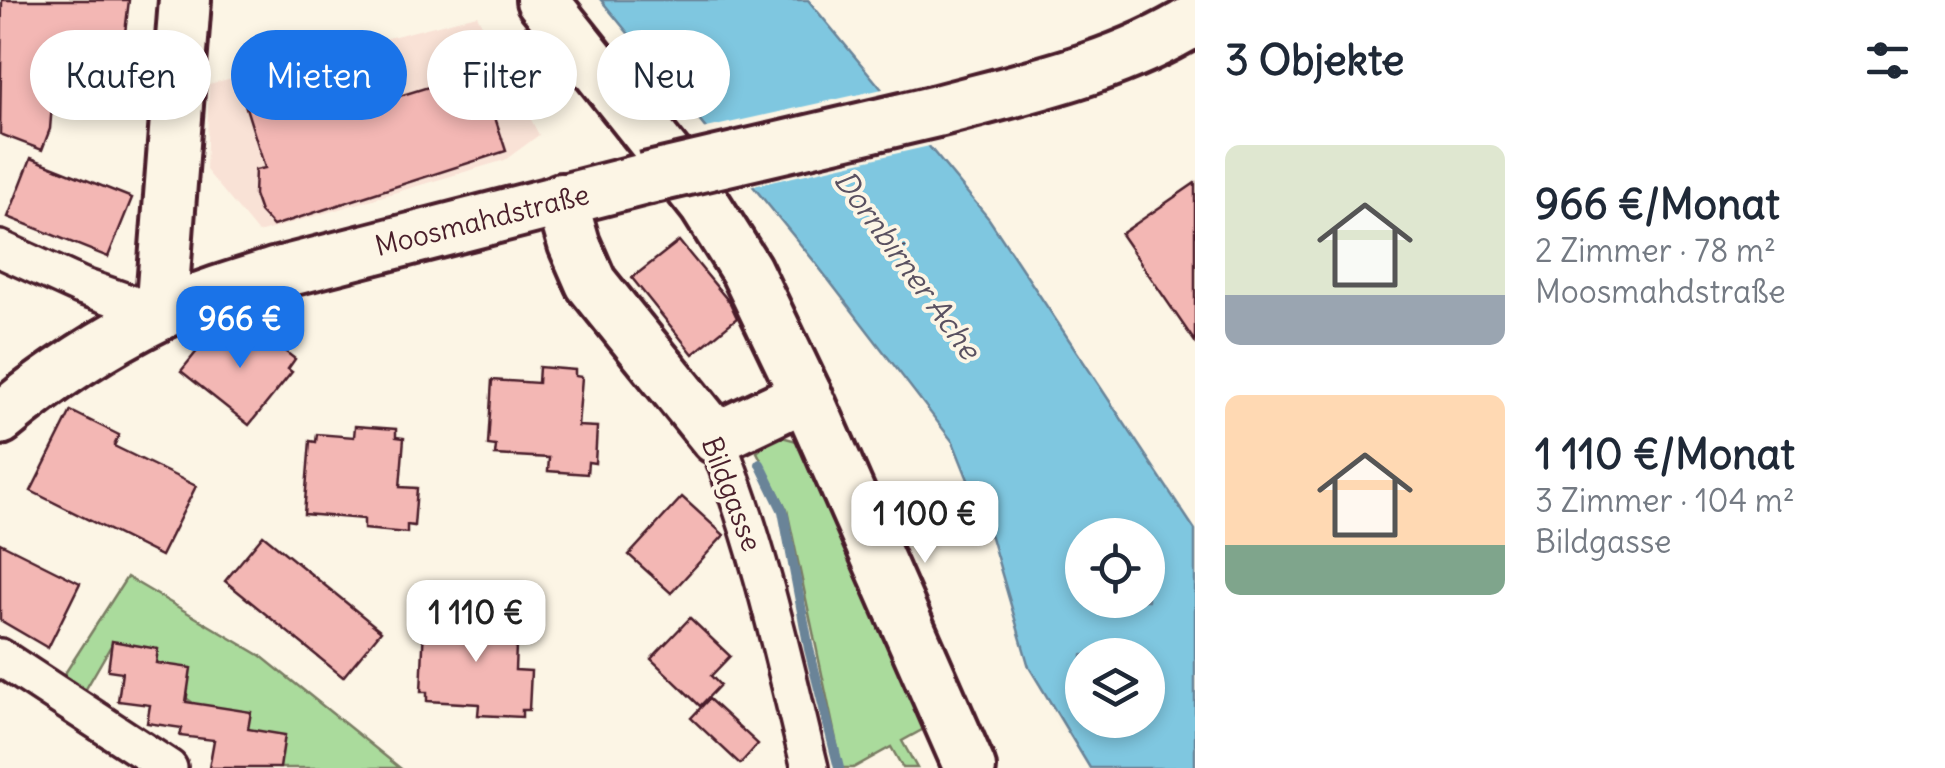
<!DOCTYPE html>
<html lang="de">
<head>
<meta charset="utf-8">
<style>
	body { margin:0; font-family:Delius,sans-serif; background:#f2f2f3; color:#1f2937; height:100vh; display:flex; flex-direction:column; font-size:38px; white-space:nowrap }
	* { box-sizing:border-box; margin:0 }
	p { font-size:32px; color:#747a83 }
	.icon { flex:none; width:55px; height:55px; fill:none; stroke:currentColor; stroke-width:2; stroke-linecap:round; stroke-linejoin:round }
	.map { position:relative; flex:1; overflow:hidden }
	.side { display:flex; flex-direction:column; background:#fff; width:750px }
	.side>* { flex:none }
	.banner { position:absolute; left:30px; top:30px; width:950px; height:90px; display:flex; gap:20px }
	.controls { position:absolute; left:1065px; top:518px; display:grid; gap:20px }
	.controls a { display:grid; place-items:center; width:100px; height:100px; border-radius:50%; background:#fff; box-shadow:0 5px 15px #0003; font-size:50px }
	.price { position:absolute; translate:-50% -85px; padding:0 22px; border-radius:20px; background:#fff; color:#222; font-size:32px; line-height:65px; filter:drop-shadow(0 2px 5px #0008) }
	.price::after { content:''; position:absolute; left:50%; top:60px; width:30px; height:22px; margin-left:-15px; background:inherit; clip-path:polygon(0 0,100% 0,50% 100%) }
	.price.current { background:#1a73e8; color:#fff }
	ul { padding:0; list-style:none }
	li { display:flex; align-items:center; gap:30px; height:250px; padding:0 30px }
	li span { display:grid; place-items:center; flex:none; width:280px; height:200px; border-radius:15px; color:#555 }
	li>.icon { margin-inline-start:auto }
	span .icon { width:120px; height:120px; fill:#fffc; stroke-width:1 }
	li b { font-size:42px }
	h2 { display:flex; justify-content:space-between; align-items:center; height:120px; padding:0 30px; font-size:42px }
	.tag { padding:0 35px; border-radius:45px; background:#fff; box-shadow:0 5px 15px #0003; font-size:35px; line-height:90px }
	.tag.current { background:#1a73e8; color:#fff }
	main { display:flex; flex:1; min-height:0 }
	.map>svg:first-child { display:block }
	.built { fill:#f9e2d6 }
	.green { fill:#aadb9c; stroke:#7a7d64; stroke-width:2.5 }
	.water { fill:#7fc7e0; stroke:#6a8498; stroke-width:2.5; fill-rule:evenodd }
	.pier { fill:#fcf5e5 }
	.lines { fill:none; stroke-linecap:round; stroke-linejoin:round }
	.stream { stroke:#6a8498; stroke-width:10 }
	.building { fill:#f3b7b4; stroke:#4a1f2b; stroke-width:2.5 }
	.street-casing { stroke:#4a1f2b; stroke-width:42 }
	.secondary-casing { stroke:#4a1f2b; stroke-width:58 }
	.street { stroke:#fcf5e5; stroke-width:35 }
	.secondary { stroke:#fcf5e5; stroke-width:50 }
	.secondary-bridge-casing { stroke:#4a1f2b; stroke-width:58; stroke-linecap:butt }
	.secondary-bridge { stroke:#fcf5e5; stroke-width:50 }
	.labels { text-anchor:middle; stroke-width:8; stroke-linejoin:round; paint-order:stroke }
	.street-label { font-size:28px; fill:#4a1f2b; stroke:#fcf5e5 }
	.water-label { font-size:30px; font-style:italic; fill:#5a5161; stroke:#fcf5e5 }
</style>
</head>
<body>
<main>
<div class="map">
<svg width="1195" height="768" viewBox="0 0 1195 768">
	<rect width="100%" height="100%" fill="#fcf5e5"/>
	<filter id="ink" filterUnits="userSpaceOnUse"><feTurbulence type="fractalNoise" baseFrequency=".01" numOctaves="2"/><feDisplacementMap in="SourceGraphic" scale="20" xChannelSelector="R" yChannelSelector="G"/><feConvolveMatrix kernelMatrix="1 2 1 2 8 2 1 2 1" color-interpolation-filters="sRGB"/></filter>
	<g filter="url(#ink)">
		<!-- built -->
		<polygon class="built" points="477,15 539,135 505,160 258,233 206,170 209,84"/>
		<!-- green -->
		<g class="green">
			<polygon points="782,437 804,443 931,725 902,741 917,768 903,768 891,747 853,768 842,768 787,510 757,452 772,439"/>
			<polygon points="127,577 261,656 400,768 278,768 113,642 83,694 60,681"/>
		</g>
		<!-- water -->
		<path class="water" d="M601 0H808L989 219 1195 530V768H1090L1029 667 991 537 953 442 814 261ZM1082 535H1148V600H1082ZM1082 655H1148V720H1082Z"/>
		<!-- pier -->
		<polygon class="pier" points="887,88 934,145 749,187 702,129"/>
		<g class="lines">
			<!-- stream -->
			<polyline class="stream" points="760,464 783,511 809,649 839,768"/>
		</g>
		<!-- building -->
		<g class="building">
			<polygon points="2,0 129,0 125,33 138,34 133,88 54,81 50,129 42,150 0,134"/>
			<polygon points="363,63 369,83 386,78 393,98 451,80 459,105 488,96 506,151 273,226 260,212 254,195 255,170 265,168 244,101"/>
			<polygon points="31,158 132,198 108,257 8,217"/>
			<polygon points="1195,183 1195,342 1121,234"/>
			<polygon points="679,241 730,303 737,318 693,354 632,278"/>
			<polygon points="234,324 257,342 263,334 295,359 288,369 292,372 249,425 181,371 211,334 221,341"/>
			<polygon points="539,367 575,370 575,376 582,377 578,426 597,427 595,463 588,462 587,474 548,471 549,458 495,455 496,446 488,445 492,380 538,383"/>
			<polygon points="71,411 119,435 114,446 196,486 161,556 31,491"/>
			<polygon points="355,426 396,429 396,437 404,438 400,487 417,488 414,526 407,525 407,533 364,529 364,519 304,514 310,441 316,442 317,434 354,437"/>
			<polygon points="682,497 724,535 671,593 629,555"/>
			<polygon points="263,535 381,631 343,677 225,581"/>
			<polygon points="0,543 80,583 48,648 0,620"/>
			<polygon points="470,610 511,612 511,619 517,620 515,670 531,671 529,710 522,710 522,717 478,715 479,704 427,701 427,692 421,692 424,625 469,628"/>
			<polygon points="690,618 730,656 711,676 720,685 700,706 651,659"/>
			<polygon points="112,641 158,649 156,663 191,668 186,702 251,712 248,729 285,735 280,768 209,768 214,740 180,736 182,728 147,723 150,705 118,701 122,672 108,670"/>
			<polygon points="709,699 758,744 740,764 691,718"/>
		</g>
		<g class="lines">
			<!-- street casing -->
			<g class="street-casing">
				<g id="street">
					<polyline points="0,249 81,286 161,314"/>
					<path d="M716 438C759 544 783 657 810 768"/>
					<polyline points="0,657 169,768"/>
				</g>
			</g>
			<!-- secondary casing -->
			<g class="secondary-casing">
				<g id="secondary">
					<polyline points="542,0 705,205 746,270 806,395 970,768"/>
					<path d="M937 111C1026 87 1116 69 1195 20"/>
					<polyline points="561,199 574,244 591,283 716,438 806,395"/>
					<polyline points="161,314 185,0"/>
					<path d="M0 419C49 378 104 342 161 314 198 297 239 285 278 273L645 179"/>
				</g>
			</g>
			<!-- street -->
			<use href="#street" class="street"/>
			<!-- secondary -->
			<use href="#secondary" class="secondary"/>
			<!-- secondary-bridge casing -->
			<g class="secondary-bridge-casing">
				<polyline id="secondary-bridge" points="645,179 937,111"/>
			</g>
			<!-- secondary-bridge -->
			<use href="#secondary-bridge" class="secondary-bridge"/>
		</g>
	</g>
	<g class="labels">
		<!-- street labels -->
		<g class="street-label">
			<text transform="translate(482 220) rotate(-14)" y="10">Moosmahdstraße</text>
			<text transform="translate(732 494) rotate(69)" y="10">Bildgasse</text>
		</g>
		<!-- water labels -->
		<g class="water-label">
			<text transform="translate(907 265) rotate(54)" y="10">Dornbirner Ache</text>
		</g>
	</g>
</svg>
<div class="controls">
<a><svg class="icon" aria-label="locate" viewBox="0 0 24 24"><circle cx="12" cy="12" r="6"/><path d="M12 2v4M12 18v4M2 12h4M18 12h4"/></svg></a>
<a><svg class="icon" aria-label="layers" viewBox="0 0 24 24"><path d="M12 4l9 5-9 5-9-5zM3 14l9 5 9-5"/></svg></a>
</div>
<b class="price current" style="left:240px;top:371px">966 €</b>
<b class="price" style="left:925px;top:566px">1 100 €</b>
<b class="price" style="left:476px;top:665px">1 110 €</b>
<div class="banner">
<a class="tag">Kaufen</a>
<a class="tag current">Mieten</a>
<a class="tag">Filter</a>
<a class="tag">Neu</a>
</div>
</div>
<section class="side">
<h2>3 Objekte<svg class="icon" aria-label="filters" viewBox="0 0 24 24"><path d="M4 7h16M4 17h16"/><circle cx="9" cy="7" r="2"/><circle cx="15" cy="17" r="2"/></svg></h2>
<ul>
<li><span style="background:linear-gradient(#dfe7d0 75%,#9aa5b1 0)"><svg class="icon" aria-label="home" viewBox="0 0 24 24"><path d="M3 11l9-7 9 7M6 9v11h12V9"/></svg></span><div><b>966 €/Monat</b><p>2 Zimmer · 78 m²</p><p>Moosmahdstraße</p></div></li>
<li><span style="background:linear-gradient(#ffd9b3 75%,#7fa58c 0)"><svg class="icon" aria-label="home" viewBox="0 0 24 24"><path d="M3 11l9-7 9 7M6 9v11h12V9"/></svg></span><div><b>1 110 €/Monat</b><p>3 Zimmer · 104 m²</p><p>Bildgasse</p></div></li>
</ul>
</section>
</main>
</body>
</html>
